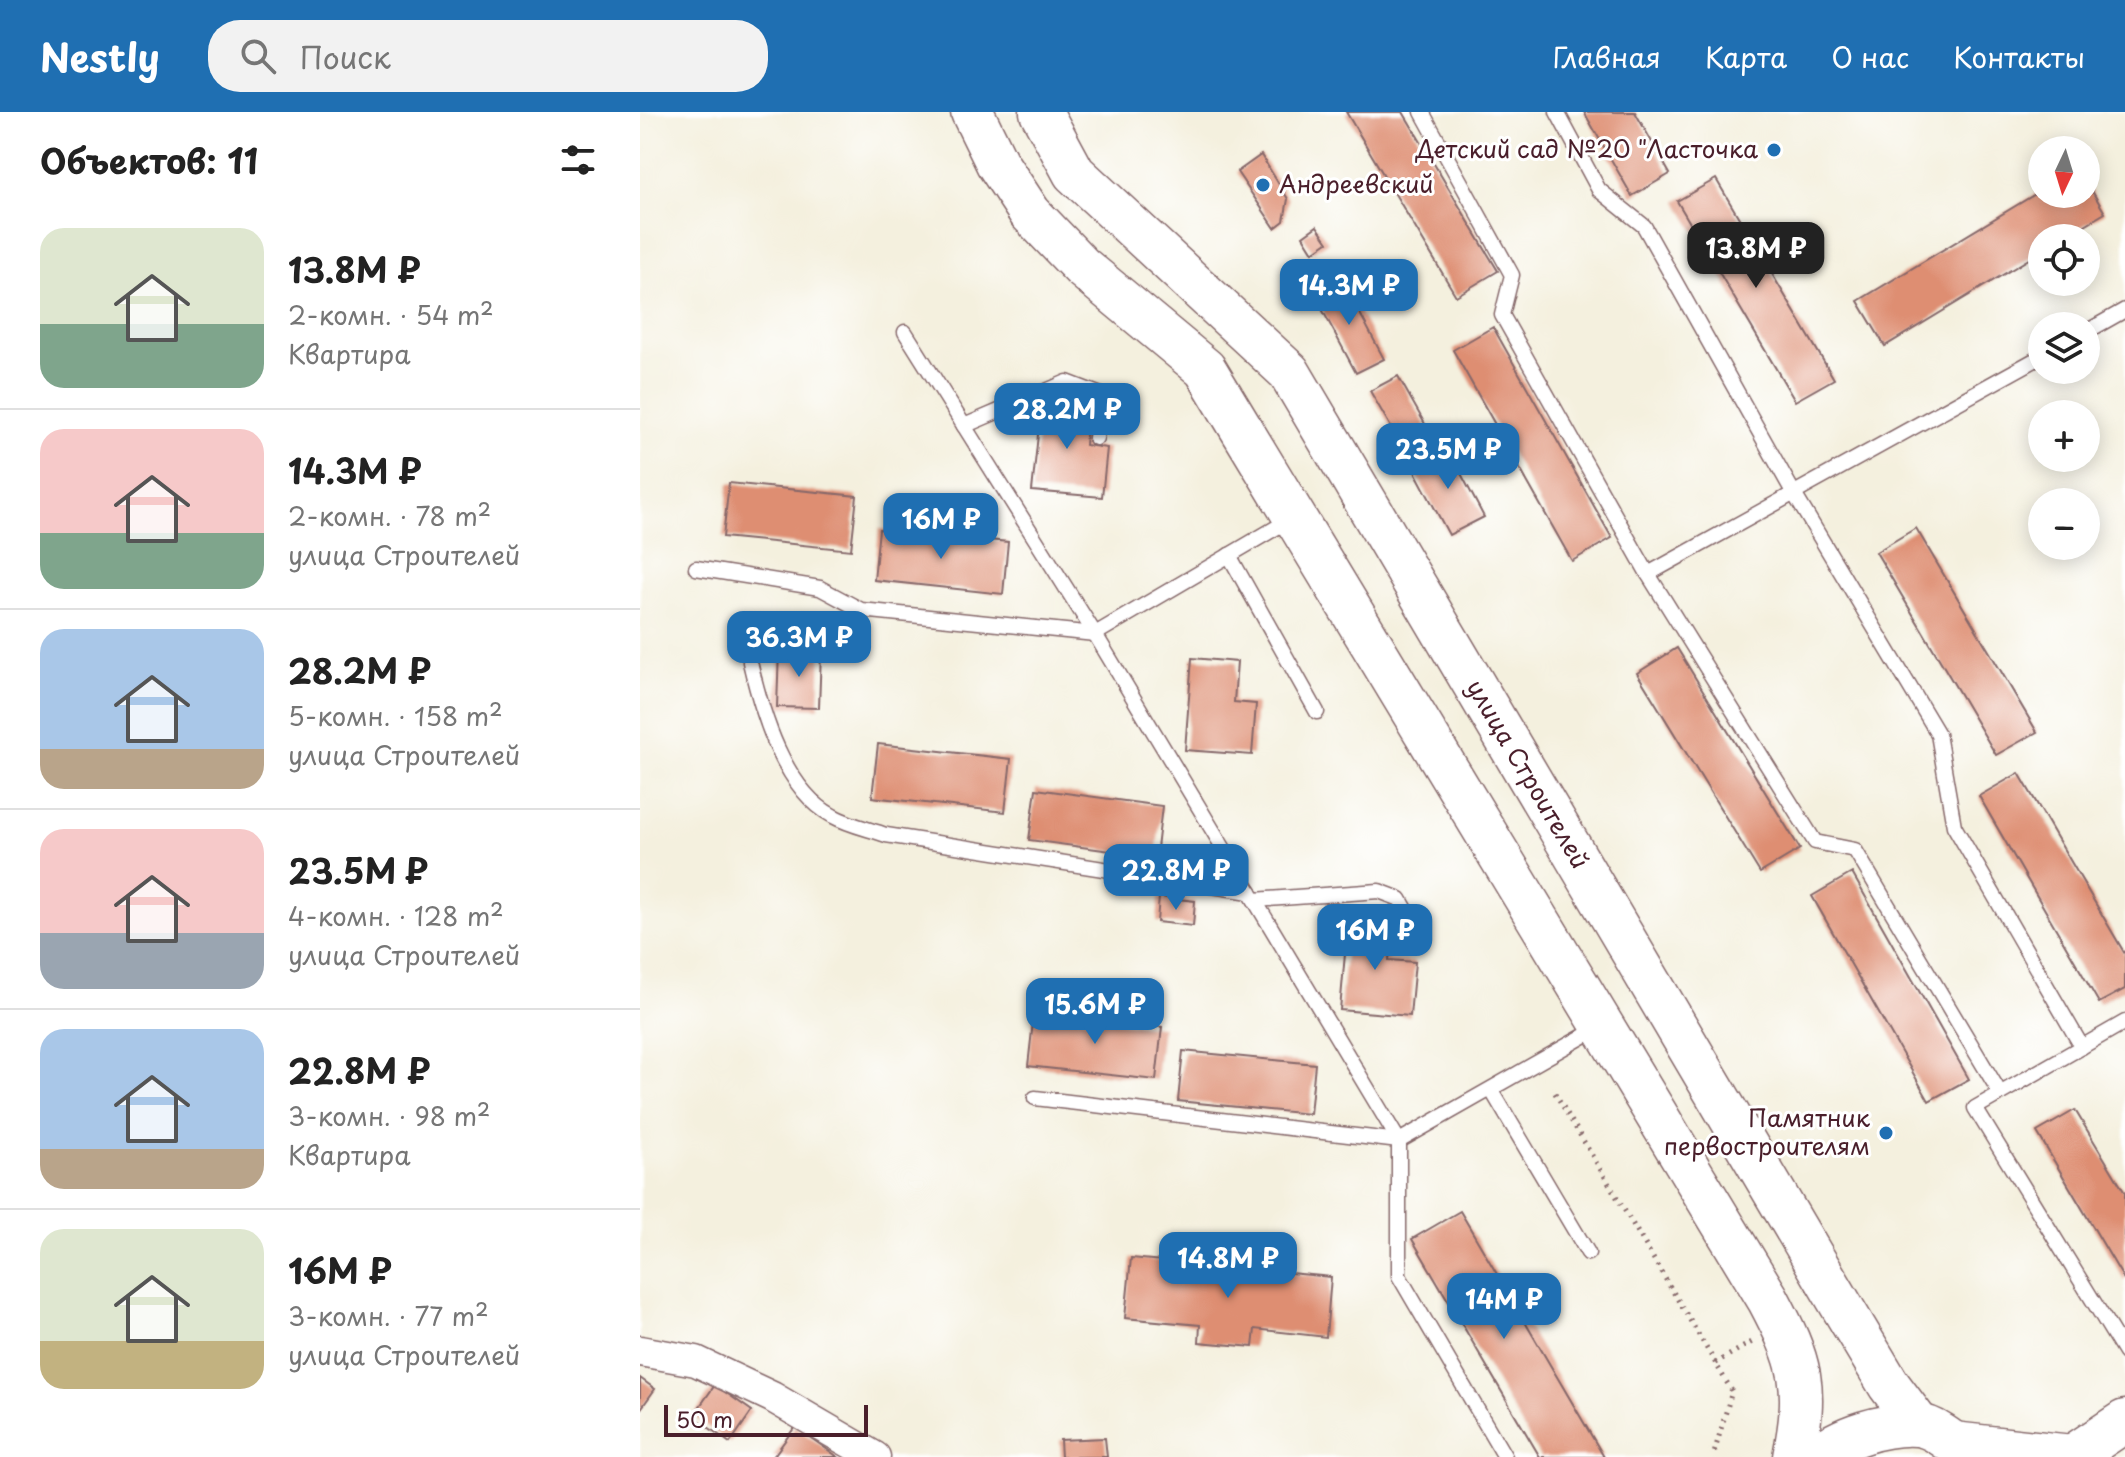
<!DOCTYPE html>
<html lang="ru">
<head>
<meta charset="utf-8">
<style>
	body { margin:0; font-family:"Playpen Sans",sans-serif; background:#f2f2f2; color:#222; height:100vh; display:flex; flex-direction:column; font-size:30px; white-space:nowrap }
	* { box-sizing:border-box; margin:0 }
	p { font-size:26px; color:#767676 }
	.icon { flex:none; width:44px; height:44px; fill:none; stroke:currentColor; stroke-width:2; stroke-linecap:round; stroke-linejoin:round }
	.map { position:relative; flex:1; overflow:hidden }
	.side { display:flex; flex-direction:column; background:#fff; width:640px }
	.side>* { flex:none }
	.needle { width:52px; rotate:184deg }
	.controls { position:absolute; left:1388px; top:24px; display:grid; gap:16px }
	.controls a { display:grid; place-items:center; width:72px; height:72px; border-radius:50%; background:#fff; box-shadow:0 4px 20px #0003; font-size:40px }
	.scale { position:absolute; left:24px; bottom:20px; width:204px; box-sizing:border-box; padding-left:8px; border:4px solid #4a1f2b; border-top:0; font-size:22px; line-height:28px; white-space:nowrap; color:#4a1f2b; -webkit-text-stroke:6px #fff; paint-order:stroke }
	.price { position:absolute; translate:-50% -68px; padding:0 18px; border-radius:16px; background:#1f6fb2; color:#fff; font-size:26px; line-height:52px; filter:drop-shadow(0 2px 4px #0008) }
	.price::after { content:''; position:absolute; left:50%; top:48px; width:24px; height:18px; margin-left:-12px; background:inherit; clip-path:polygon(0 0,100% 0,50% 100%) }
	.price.selected { background:#222; color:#fff }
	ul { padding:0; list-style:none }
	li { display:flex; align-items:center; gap:24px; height:200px; padding:0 40px }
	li+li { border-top:2px solid #e0e0e0 }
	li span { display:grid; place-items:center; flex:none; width:224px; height:160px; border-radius:24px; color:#555 }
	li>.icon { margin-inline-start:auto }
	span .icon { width:96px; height:96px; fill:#fffc; stroke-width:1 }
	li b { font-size:34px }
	h2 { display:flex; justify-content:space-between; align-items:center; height:96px; padding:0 40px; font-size:34px }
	header { display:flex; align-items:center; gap:48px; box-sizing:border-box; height:112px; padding:0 40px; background:#1f6fb2; color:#fff }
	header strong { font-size:38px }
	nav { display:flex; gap:44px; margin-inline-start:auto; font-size:28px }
	.search { width:560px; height:72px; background:#f2f2f2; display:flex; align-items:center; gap:20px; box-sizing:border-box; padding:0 28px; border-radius:32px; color:#767676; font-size:30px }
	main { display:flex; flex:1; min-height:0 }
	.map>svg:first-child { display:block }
	.building { fill:#de8e72 }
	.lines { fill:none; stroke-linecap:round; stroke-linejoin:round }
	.lane-casing { stroke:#86686a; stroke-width:17 }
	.street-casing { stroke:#86686a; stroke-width:33 }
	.secondary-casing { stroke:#86686a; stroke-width:45 }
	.path { stroke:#86686a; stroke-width:5; stroke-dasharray:2 6; stroke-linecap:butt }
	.lane { stroke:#fff; stroke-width:14 }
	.street { stroke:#fff; stroke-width:30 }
	.secondary { stroke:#fff; stroke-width:42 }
	.poi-dot { fill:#1f6fb2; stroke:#fff; stroke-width:3 }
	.labels { text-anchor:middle; stroke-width:6; stroke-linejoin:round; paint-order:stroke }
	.poi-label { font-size:24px; fill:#4a1f2b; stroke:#fff; text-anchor:end }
	.street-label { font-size:24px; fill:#4a1f2b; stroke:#fff }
</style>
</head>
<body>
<header>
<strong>Nestly</strong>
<div class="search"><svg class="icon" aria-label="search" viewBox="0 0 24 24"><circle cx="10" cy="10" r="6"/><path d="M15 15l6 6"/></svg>Поиск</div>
<nav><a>Главная</a><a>Карта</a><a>О нас</a><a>Контакты</a></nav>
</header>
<main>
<section class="side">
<h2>Объектов: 11<svg class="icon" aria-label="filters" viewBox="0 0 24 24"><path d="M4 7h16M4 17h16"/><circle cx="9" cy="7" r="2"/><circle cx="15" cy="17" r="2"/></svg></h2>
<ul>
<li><span style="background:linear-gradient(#dfe7d0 60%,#7fa58c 0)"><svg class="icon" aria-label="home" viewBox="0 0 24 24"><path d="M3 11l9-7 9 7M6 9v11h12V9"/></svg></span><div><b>13.8M ₽</b><p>2-комн. · 54 m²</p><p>Квартира</p></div></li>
<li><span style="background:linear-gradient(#f6c9c9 65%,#7fa58c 0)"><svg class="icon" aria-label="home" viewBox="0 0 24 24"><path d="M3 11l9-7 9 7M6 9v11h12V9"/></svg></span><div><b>14.3M ₽</b><p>2-комн. · 78 m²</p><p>улица Строителей</p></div></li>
<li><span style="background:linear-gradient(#a9c7e8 75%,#b9a48a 0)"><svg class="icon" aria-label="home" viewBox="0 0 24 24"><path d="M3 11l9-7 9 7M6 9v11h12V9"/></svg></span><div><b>28.2M ₽</b><p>5-комн. · 158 m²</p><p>улица Строителей</p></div></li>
<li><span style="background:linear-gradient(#f6c9c9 65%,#9aa5b1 0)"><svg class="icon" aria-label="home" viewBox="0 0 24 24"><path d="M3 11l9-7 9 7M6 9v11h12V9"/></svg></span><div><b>23.5M ₽</b><p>4-комн. · 128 m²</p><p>улица Строителей</p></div></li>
<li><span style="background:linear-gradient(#a9c7e8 75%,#b9a48a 0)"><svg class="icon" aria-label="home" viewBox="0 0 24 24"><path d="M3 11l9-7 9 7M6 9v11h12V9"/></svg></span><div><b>22.8M ₽</b><p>3-комн. · 98 m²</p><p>Квартира</p></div></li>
<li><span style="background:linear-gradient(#dfe7d0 70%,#c2b280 0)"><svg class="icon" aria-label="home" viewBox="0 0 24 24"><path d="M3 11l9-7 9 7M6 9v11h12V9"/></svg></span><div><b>16M ₽</b><p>3-комн. · 77 m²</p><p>улица Строителей</p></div></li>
</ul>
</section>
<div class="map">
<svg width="1485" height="1345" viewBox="0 0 1485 1345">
	<rect width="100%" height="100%" fill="#fff"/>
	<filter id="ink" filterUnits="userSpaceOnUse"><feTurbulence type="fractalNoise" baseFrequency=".0125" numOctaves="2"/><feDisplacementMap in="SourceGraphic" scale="16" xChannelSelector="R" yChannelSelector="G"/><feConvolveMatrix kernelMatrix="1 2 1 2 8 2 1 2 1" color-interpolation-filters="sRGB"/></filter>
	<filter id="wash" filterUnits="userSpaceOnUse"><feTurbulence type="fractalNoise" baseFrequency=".006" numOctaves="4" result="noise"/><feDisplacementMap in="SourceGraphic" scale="32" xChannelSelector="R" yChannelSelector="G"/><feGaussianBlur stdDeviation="1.8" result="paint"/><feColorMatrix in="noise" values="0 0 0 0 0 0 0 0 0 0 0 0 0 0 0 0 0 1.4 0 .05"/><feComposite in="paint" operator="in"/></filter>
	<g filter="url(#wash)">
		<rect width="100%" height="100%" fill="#f4f0de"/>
		<g id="blocks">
			<!-- building -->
			<g class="building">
				<polygon points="706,0 763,0 858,159 816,184"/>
				<polygon points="944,0 995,0 1030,62 992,84"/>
				<polygon points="621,43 648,87 644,109 635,116 597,60"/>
				<polygon points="1076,67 1194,267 1155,289 1037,89"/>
				<polygon points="1446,69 1465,101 1423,126 1402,126 1402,139 1245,234 1218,189 1402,78 1402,82 1446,82"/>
				<polygon points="677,114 688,130 673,140 663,124"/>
				<polygon points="703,169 744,247 716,261 675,184"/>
				<polygon points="853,215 972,426 932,449 813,238"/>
				<polygon points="758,264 794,328 767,343 730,279"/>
				<polygon points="402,285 449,290 445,333 467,336 462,385 392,379"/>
				<polygon points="807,335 844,405 809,423 772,354"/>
				<polygon points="89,371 217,384 211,438 83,425"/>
				<polygon points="1276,416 1397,620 1356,643 1236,440"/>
				<polygon points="239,417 368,430 363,482 234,468"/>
				<polygon points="1037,536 1160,737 1120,761 997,561"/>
				<polygon points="139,538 181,540 179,596 137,595"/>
				<polygon points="552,546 597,550 594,590 616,592 612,643 545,638"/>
				<polygon points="238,632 371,647 365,700 232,685"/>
				<polygon points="1379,661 1485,842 1485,877 1459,891 1339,684"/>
				<polygon points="396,677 522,694 516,745 389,728"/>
				<polygon points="1212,761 1329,967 1289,989 1172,784"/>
				<polygon points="519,785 555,789 553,814 517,810"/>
				<polygon points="708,808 753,811 749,848 775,850 770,904 700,898"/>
				<polygon points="394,901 522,915 516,968 388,954"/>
				<polygon points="543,939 675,952 670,1002 538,989"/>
				<polygon points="1435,998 1485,1081 1485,1169 1397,1020"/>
				<polygon points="820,1099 964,1345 900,1345 772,1127"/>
				<polygon points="491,1146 691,1165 686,1225 615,1217 613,1235 559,1230 560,1213 485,1206"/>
				<polygon points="0,1266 15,1277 0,1298"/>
				<polygon points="75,1273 112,1299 90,1331 53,1304"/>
				<polygon points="155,1315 198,1345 133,1345"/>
				<polygon points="465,1326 467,1345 421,1345 420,1328"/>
			</g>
		</g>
	</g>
	<g filter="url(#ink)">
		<use href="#blocks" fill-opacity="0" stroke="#86686a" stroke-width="2"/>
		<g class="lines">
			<!-- lane casing -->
			<g class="lane-casing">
				<g id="lane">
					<polyline points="782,0 872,163 862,203 1008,462 1175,730 1215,738 1360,981"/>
					<polyline points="917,0 959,78 1004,114 1153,380 1298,622 1314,714 1442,935"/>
					<polyline points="265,220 455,522 759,1029 759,1164 865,1345"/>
					<polyline points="1446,220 1485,198"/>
					<polyline points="324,314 427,270 461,283 456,326"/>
					<polyline points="589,443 677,600"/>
					<polyline points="56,456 180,476 221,498 455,522 651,407"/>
					<polyline points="1008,462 1402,244"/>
					<path d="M110 550C122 601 144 678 193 704 209 713 229 717 246 723L610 780"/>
					<polyline points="615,788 739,779 760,787 781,824"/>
					<polyline points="1485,910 1335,996 1485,1241"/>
					<polyline points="852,979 948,1141"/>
					<polyline points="395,986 759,1029 958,916"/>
				</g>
			</g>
			<!-- street casing -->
			<g class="street-casing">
				<polyline id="street" points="0,1239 56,1249 132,1285 235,1345"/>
			</g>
			<!-- secondary casing -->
			<g class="secondary-casing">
				<g id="secondary">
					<path d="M332 0 357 51 390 101 442 155 565 257 594 305 1128 1187C1162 1251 1168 1273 1154 1345"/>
					<path id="s1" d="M401 0 434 61 649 260 1207 1203 1249 1273 1279 1313"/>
					<polyline points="1313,1331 1432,1344"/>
					<path d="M1177 1345C1200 1324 1246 1311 1277 1313 1295 1314 1317 1334 1331 1345"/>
					<polyline points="1431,1345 1485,1309"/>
				</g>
			</g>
			<!-- path -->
			<g class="path">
				<polyline points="915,981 1092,1279 1073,1345"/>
				<polyline points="1075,1251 1112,1230"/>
			</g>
			<!-- lane -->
			<use href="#lane" class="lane"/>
			<!-- street -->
			<use href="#street" class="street"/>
			<!-- secondary -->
			<use href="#secondary" class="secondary"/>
		</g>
	</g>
	<!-- markers -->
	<g class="poi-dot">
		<circle cx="1134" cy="38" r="8"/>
		<circle cx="623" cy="73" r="8"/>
		<circle cx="1246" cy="1021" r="8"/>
	</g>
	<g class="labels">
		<!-- poi labels -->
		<g class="poi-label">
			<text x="1118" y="46">Детский сад №20 "Ласточка</text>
			<text x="639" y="81" text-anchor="start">Андреевский</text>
			<text x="1230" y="1015">Памятник<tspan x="1230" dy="28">первостроителям</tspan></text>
		</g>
		<!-- street labels -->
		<g class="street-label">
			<text dy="8" stroke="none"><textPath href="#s1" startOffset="830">улица Строителей</textPath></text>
		</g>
	</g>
</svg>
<div class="controls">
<a><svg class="needle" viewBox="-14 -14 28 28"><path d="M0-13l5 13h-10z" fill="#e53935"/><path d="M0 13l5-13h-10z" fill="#767676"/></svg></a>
<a><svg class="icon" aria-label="locate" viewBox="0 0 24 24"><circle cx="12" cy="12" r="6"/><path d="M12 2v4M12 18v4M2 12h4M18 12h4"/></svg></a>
<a><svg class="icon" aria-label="layers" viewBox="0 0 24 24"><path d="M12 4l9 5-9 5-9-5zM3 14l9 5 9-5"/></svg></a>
<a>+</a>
<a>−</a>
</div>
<div class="scale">50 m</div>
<b class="price selected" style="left:1116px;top:178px">13.8M ₽</b>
<b class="price" style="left:709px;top:215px">14.3M ₽</b>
<b class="price" style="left:427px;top:339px">28.2M ₽</b>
<b class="price" style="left:808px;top:379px">23.5M ₽</b>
<b class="price" style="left:301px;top:449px">16M ₽</b>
<b class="price" style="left:159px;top:567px">36.3M ₽</b>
<b class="price" style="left:536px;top:800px">22.8M ₽</b>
<b class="price" style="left:735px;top:860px">16M ₽</b>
<b class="price" style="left:455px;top:934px">15.6M ₽</b>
<b class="price" style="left:588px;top:1188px">14.8M ₽</b>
<b class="price" style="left:864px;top:1229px">14M ₽</b>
</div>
</main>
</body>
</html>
